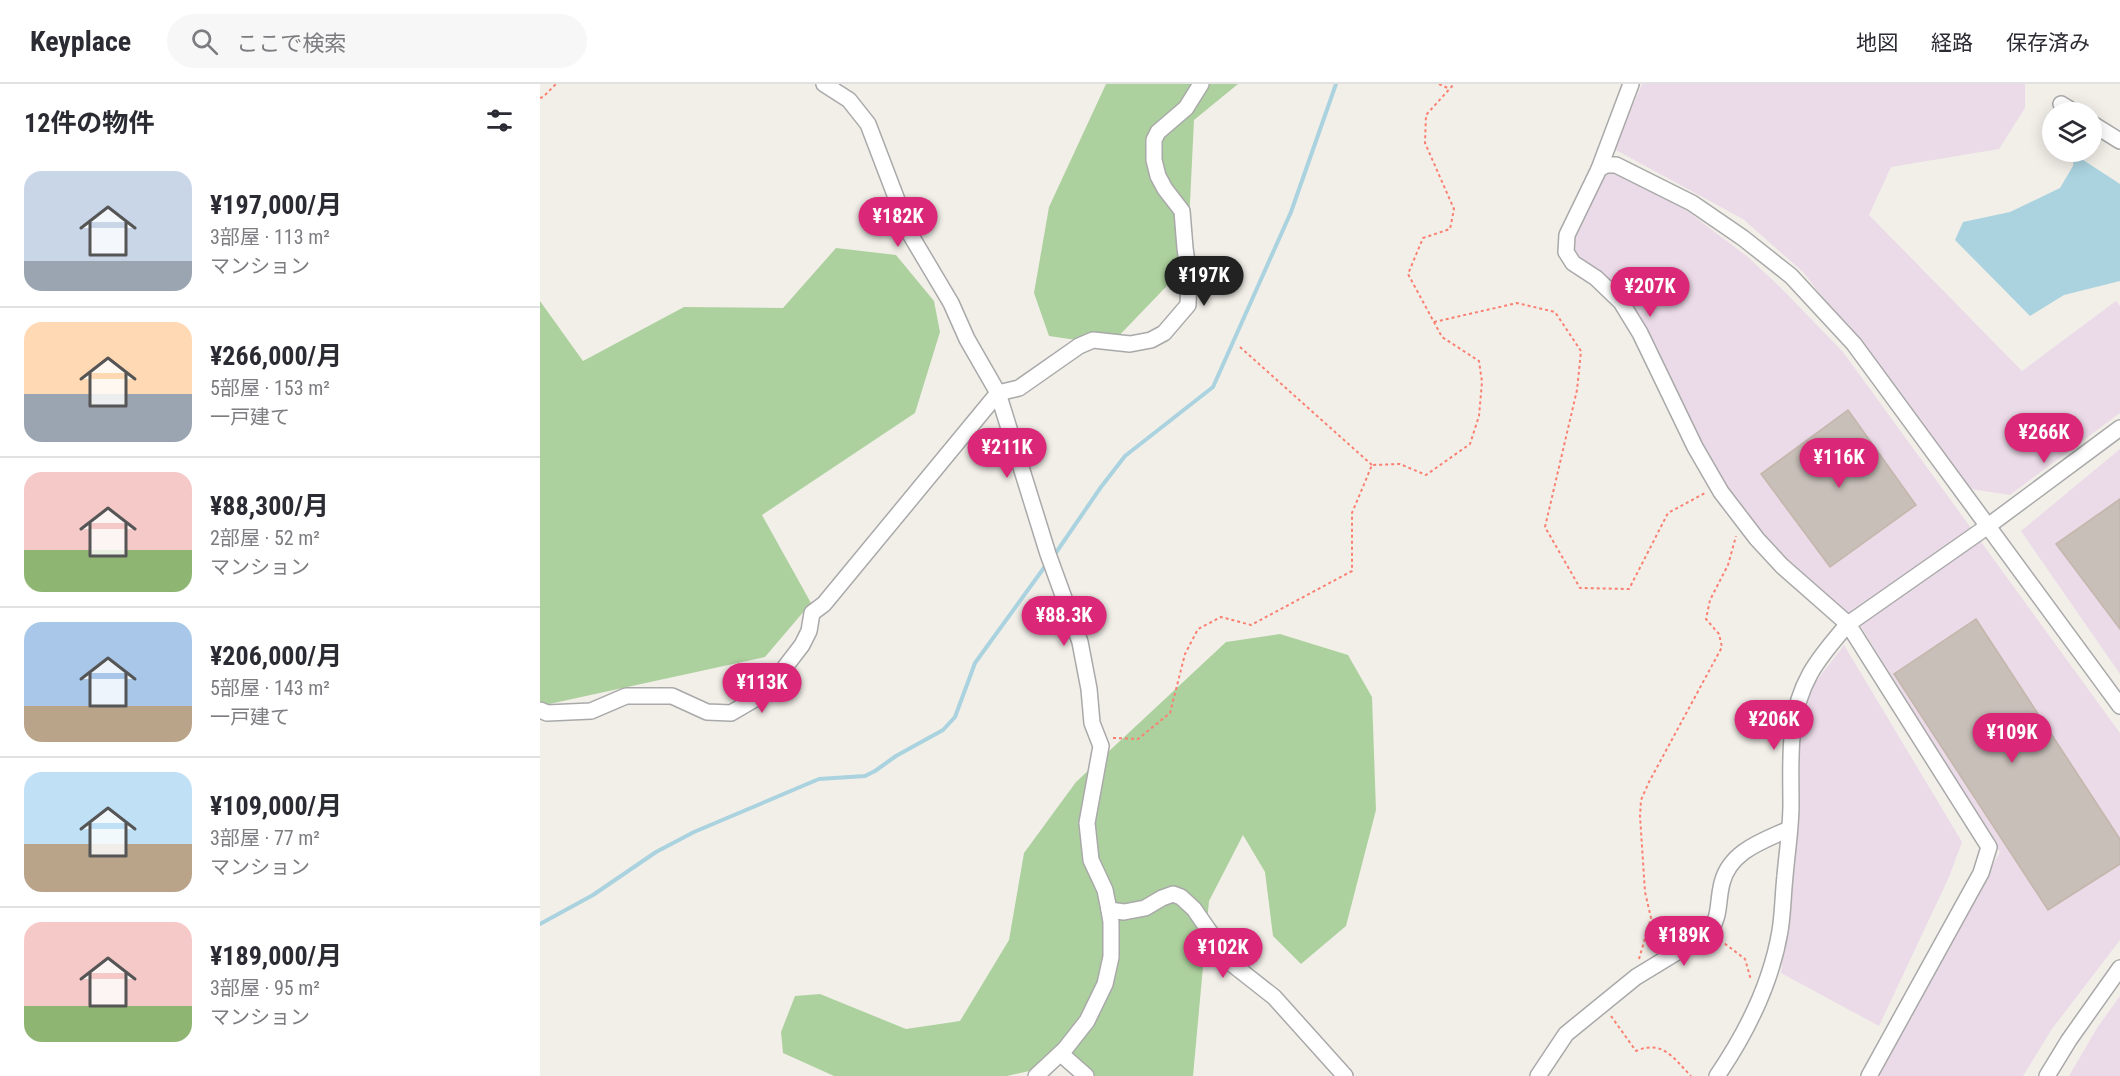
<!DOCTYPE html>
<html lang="ja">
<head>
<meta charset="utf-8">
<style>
	body { margin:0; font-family:"Roboto Condensed","Noto Sans JP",sans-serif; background:#f7f7f7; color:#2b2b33; height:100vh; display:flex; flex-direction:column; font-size:22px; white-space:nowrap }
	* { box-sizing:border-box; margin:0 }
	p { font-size:20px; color:#7c7c81 }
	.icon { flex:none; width:33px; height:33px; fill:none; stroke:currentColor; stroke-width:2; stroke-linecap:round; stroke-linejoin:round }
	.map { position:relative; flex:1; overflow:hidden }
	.panel { display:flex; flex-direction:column; background:#fff; width:540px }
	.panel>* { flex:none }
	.controls { position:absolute; left:1502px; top:18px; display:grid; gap:12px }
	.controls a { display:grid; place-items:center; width:60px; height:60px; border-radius:50%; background:#fff; box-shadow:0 3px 15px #0003; font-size:30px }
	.price { position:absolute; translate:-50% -51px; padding:0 14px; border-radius:21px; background:#db2777; color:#fff; font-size:20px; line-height:39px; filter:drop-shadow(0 2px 3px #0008) }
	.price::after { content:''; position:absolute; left:50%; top:36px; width:18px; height:14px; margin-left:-9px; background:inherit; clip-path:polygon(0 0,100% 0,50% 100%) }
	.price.current { background:#222; color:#fff }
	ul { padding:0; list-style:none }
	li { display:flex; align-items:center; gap:18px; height:150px; padding:0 24px }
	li+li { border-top:2px solid #e1e1e2 }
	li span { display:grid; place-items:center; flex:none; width:168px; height:120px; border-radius:18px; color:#555 }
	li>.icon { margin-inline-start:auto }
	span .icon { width:72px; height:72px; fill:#fffc; stroke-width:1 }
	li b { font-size:26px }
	h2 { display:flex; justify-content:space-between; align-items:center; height:72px; padding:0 24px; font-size:26px }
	header { display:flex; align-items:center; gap:36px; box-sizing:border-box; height:84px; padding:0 30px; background:#fff; border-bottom:2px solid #e1e1e2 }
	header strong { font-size:28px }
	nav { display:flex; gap:33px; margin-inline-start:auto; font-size:21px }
	.search { width:420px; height:54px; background:#f7f7f7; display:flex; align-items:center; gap:15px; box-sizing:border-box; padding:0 21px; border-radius:33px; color:#7c7c81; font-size:22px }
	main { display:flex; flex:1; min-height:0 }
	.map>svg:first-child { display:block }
	.industrial { fill:#ebdbe8 }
	.forest { fill:#add19e }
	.water { fill:#aad3df }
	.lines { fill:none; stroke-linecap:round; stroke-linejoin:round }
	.stream { stroke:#aad3df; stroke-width:4 }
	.building { fill:#c7bfb8; stroke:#c4b6ab; stroke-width:1.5 }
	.minor-casing { stroke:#a9a9a9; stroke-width:18 }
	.path { stroke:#fa8072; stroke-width:2; stroke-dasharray:3 3; stroke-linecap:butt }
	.minor { stroke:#fff; stroke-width:15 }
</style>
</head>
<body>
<header>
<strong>Keyplace</strong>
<div class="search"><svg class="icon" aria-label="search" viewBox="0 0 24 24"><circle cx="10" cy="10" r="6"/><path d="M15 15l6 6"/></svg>ここで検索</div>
<nav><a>地図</a><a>経路</a><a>保存済み</a></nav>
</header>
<main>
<section class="panel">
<h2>12件の物件<svg class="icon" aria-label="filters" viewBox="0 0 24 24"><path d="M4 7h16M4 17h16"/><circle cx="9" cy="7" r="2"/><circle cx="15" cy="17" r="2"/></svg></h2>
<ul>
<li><span style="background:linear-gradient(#c9d6e8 75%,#9aa5b1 0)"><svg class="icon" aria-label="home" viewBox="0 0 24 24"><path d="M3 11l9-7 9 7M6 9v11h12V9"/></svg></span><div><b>¥197,000/月</b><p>3部屋 · 113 m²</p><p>マンション</p></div></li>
<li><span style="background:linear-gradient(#ffd9b3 60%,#9aa5b1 0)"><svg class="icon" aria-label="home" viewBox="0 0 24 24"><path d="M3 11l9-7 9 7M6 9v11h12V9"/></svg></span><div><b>¥266,000/月</b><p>5部屋 · 153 m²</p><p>一戸建て</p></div></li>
<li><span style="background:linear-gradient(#f6c9c9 65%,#8fb573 0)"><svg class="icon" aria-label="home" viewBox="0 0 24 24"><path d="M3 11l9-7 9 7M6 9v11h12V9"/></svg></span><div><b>¥88,300/月</b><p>2部屋 · 52 m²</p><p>マンション</p></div></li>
<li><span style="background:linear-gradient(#a9c7e8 70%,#b9a48a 0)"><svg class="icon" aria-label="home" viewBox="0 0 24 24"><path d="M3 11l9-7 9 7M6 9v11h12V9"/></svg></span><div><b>¥206,000/月</b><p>5部屋 · 143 m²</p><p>一戸建て</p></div></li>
<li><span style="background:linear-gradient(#bfe0f5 60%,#b9a48a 0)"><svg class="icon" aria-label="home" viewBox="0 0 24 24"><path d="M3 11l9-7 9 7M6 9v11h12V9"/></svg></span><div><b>¥109,000/月</b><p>3部屋 · 77 m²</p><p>マンション</p></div></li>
<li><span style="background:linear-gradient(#f6c9c9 70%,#8fb573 0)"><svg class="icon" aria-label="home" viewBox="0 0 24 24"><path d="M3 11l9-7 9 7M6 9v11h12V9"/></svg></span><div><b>¥189,000/月</b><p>3部屋 · 95 m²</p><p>マンション</p></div></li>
</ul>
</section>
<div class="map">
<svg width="1580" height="992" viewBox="0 0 1580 992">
	<rect width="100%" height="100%" fill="#f2efe9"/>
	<!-- industrial -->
	<g class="industrial">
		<polygon points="1102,0 1485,0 1485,24 1459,65 1351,83 1329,131 1482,287 1576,217 1580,222 1580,329 1470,411 1431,405 1263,188 1203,135 1074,65"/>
		<polygon points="1069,87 1077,87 1143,124 1208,173 1242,205 1303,268 1580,649 1580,856 1512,945 1483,992 1338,992 1460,768 1318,538 1236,467 1183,402 1104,245 1038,176 1033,163 1034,151 1062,91"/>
		<polygon points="1580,365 1580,590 1481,447"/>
		<polygon points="1304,561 1422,758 1409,793 1339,942 1241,889 1260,721 1260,656 1271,604"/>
		<polygon points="1580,912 1580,992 1529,992 1557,944"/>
	</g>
	<!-- forest -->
	<g class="forest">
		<polygon points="566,0 698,0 654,36 647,181 570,261 509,252 494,209 509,123"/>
		<polygon points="296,164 356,171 394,217 400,248 375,329 222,431 271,519 225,573 0,622 0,217 43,277 144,223 243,224"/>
		<polygon points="740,550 808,571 832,613 836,726 806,842 761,880 733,852 725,788 703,751 669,817 653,992 535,992 524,979 467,992 294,992 243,969 241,948 255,912 280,910 366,945 420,937 469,856 484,769 536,698 686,558"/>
	</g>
	<!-- water -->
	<polygon class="water" points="1534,70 1580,100 1580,197 1524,211 1490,232 1415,156 1423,138 1470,128 1520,104 1533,82"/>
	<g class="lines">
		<!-- stream -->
		<g class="stream">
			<polyline points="513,473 561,403 585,372 673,303 751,128 796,0"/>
			<polyline points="0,840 53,811 116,768 154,748 279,695 325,692 335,687 356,672 403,646 415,633 435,579 506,481"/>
		</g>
	</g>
	<!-- building -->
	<g class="building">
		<polygon points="1308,326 1376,421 1290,483 1221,390"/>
		<polygon points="1580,415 1580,545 1516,460"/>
		<polygon points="1436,535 1580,755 1580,780 1508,826 1354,590"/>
	</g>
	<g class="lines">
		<!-- minor casing -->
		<g class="minor-casing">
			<g id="minor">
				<polyline points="284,0 309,16 328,40 370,150 411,219 427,255 458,309 508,470 540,558 549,605 552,639 561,662 547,739 551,776 565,806 569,826 571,838 571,873 565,900 547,937 525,965 496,992"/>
				<polyline points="1521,20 1534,28"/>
				<polyline points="1551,39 1580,57"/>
				<polyline points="1059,85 1091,0"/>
				<polyline points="0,626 7,629 51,627 86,612 132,612 167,628 191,629 215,615 239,591 262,561 269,547 272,529 284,520 458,309 479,304 539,262 553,256 590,260 611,256 624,249 648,221 649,193 645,164 642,127 625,105 618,92 614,76 614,56 618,48 646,24 661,0"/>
				<polyline points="569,826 584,828 605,824 622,814 633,810 641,813 654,825 692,880 734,913 805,992"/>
				<polyline points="521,970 546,992"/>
				<path d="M998 992 1026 950 1096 893 1170 848C1181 829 1177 819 1182 799 1190 767 1223 757 1249 745"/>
				<path d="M1177 992C1207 948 1231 900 1240 847 1243 829 1243 810 1245 792 1247 768 1251 744 1251 720 1251 675 1247 631 1270 590 1280 572 1295 555 1308 540L1448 442 1580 344"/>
				<polyline points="1329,992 1441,789 1449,763 1308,540 1242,482 1217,455 1181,408 1155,363 1100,249 1081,218 1056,194 1033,179 1026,168 1027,151 1059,85 1066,81 1076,81 1152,119 1203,154 1251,192 1314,260 1580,622"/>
				<polyline points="1507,992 1529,956 1580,884"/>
			</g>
		</g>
		<!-- path -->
		<g class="path">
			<polyline points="899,0 910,5"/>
			<polyline points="0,14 3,13 16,0"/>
			<polyline points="894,238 977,219 1015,228 1041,267 1037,306 1005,443 1040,504 1089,505 1128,429 1165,409"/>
			<polyline points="700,263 832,381"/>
			<polyline points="573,654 598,655 630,629 645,570 658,545 681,533 711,541 812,487 812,429 832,381 860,380 886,391 930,360 939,332 942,298 939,277 902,253 868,190 883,154 910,145 914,125 885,59 886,31 914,0"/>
			<polyline points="1180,856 1205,875 1211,896"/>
			<polyline points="1099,875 1111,834 1105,808 1100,732 1101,716 1109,698 1182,563 1179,550 1166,535 1170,516 1188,481 1196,452"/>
			<path d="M1071 932 1096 967C1123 955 1134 975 1151 992"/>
		</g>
		<!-- minor -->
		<use href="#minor" class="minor"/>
	</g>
</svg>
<div class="controls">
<a><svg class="icon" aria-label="layers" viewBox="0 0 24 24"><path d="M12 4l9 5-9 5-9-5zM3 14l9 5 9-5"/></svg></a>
</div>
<b class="price" style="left:358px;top:164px">¥182K</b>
<b class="price current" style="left:664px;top:223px">¥197K</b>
<b class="price" style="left:1110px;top:234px">¥207K</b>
<b class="price" style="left:1504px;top:380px">¥266K</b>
<b class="price" style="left:467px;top:395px">¥211K</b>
<b class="price" style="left:1299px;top:405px">¥116K</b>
<b class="price" style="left:524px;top:563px">¥88.3K</b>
<b class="price" style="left:222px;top:630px">¥113K</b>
<b class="price" style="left:1234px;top:667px">¥206K</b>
<b class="price" style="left:1472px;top:680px">¥109K</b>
<b class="price" style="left:1144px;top:883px">¥189K</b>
<b class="price" style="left:683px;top:895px">¥102K</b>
</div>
</main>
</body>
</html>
